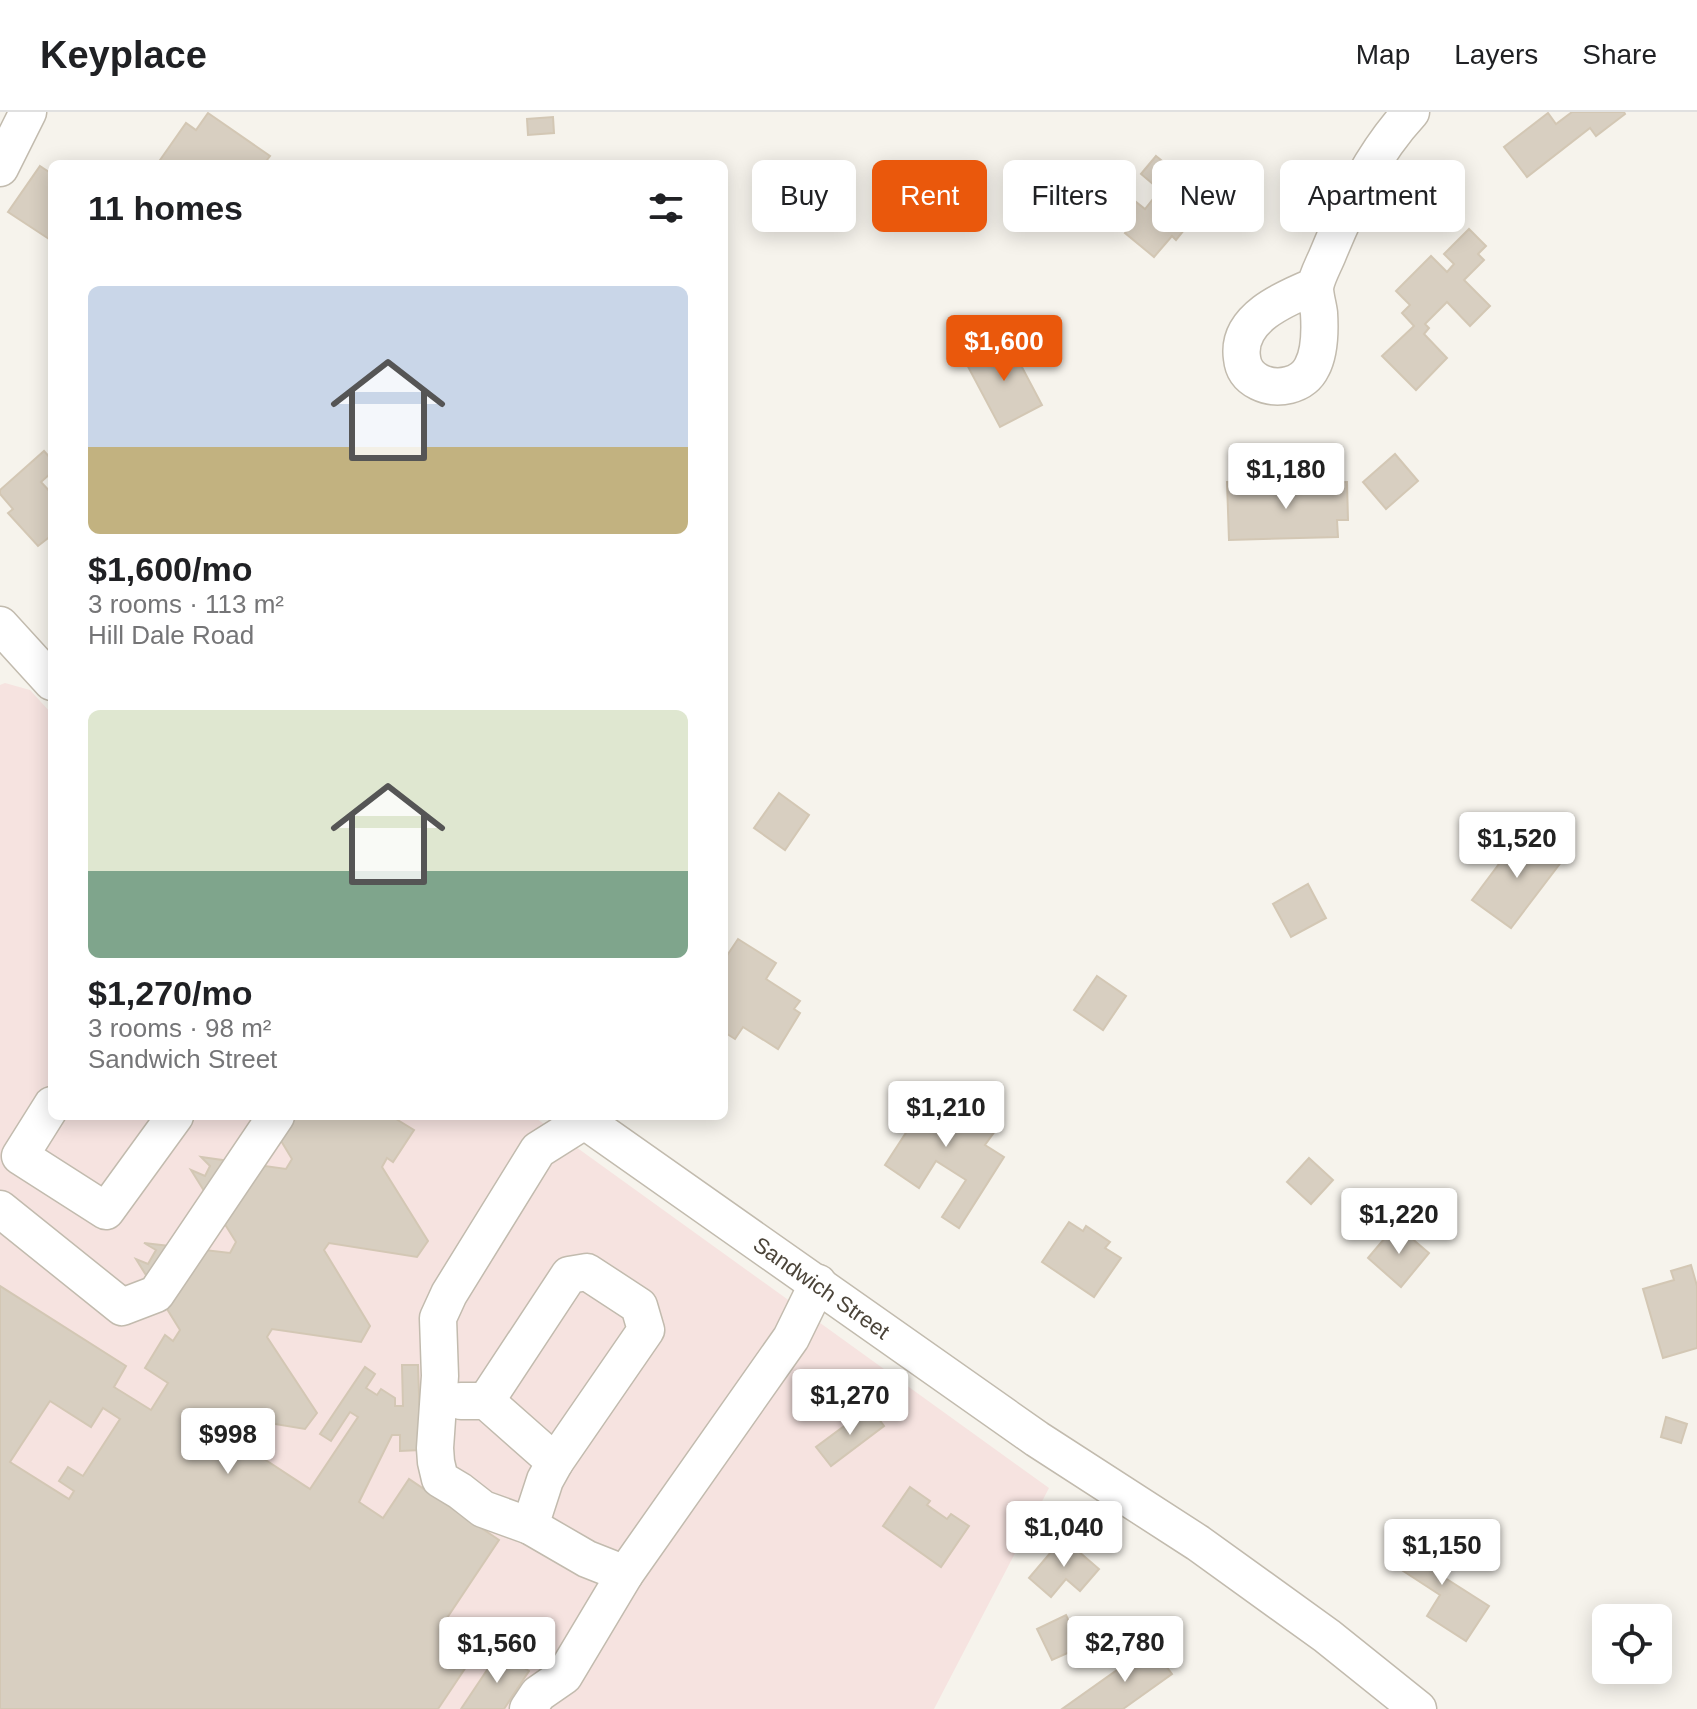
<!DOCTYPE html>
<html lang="en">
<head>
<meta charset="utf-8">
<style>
	body { margin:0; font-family:Arial,sans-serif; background:#f2f2f2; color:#202124; height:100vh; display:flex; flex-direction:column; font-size:30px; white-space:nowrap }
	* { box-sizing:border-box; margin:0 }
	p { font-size:26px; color:#757577 }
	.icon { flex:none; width:44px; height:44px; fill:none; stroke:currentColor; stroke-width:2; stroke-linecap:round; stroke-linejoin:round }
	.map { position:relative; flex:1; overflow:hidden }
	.panel { position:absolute; left:48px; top:48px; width:680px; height:960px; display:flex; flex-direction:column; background:#fff; border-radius:12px; box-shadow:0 4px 20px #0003 }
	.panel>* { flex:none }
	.hud { position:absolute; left:752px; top:48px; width:760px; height:72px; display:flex; gap:16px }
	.buttons { position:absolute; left:1592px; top:1492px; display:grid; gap:16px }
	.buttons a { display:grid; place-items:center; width:80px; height:80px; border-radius:12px; background:#fff; box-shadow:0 4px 20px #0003; font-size:40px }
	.price { position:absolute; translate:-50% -68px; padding:0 18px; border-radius:8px; background:#fff; color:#222; font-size:26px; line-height:52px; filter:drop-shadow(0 2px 4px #0008) }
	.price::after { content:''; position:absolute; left:50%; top:48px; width:24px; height:18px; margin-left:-12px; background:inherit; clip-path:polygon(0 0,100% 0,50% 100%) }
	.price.active { background:#ea580c; color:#fff }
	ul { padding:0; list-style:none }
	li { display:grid; align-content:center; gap:16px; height:424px; padding:0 40px }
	li span { display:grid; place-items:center; height:248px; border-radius:12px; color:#555 }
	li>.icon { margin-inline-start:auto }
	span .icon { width:144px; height:144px; fill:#fffc; stroke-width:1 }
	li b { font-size:34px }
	h2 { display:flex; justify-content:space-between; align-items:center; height:96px; padding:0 40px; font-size:34px }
	.tag { padding:0 28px; border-radius:12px; background:#fff; box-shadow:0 4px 20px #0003; font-size:28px; line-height:72px }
	.tag.active { background:#ea580c; color:#fff }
	header { display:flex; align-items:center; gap:48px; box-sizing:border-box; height:112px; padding:0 40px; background:#fff; border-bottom:2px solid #e0e0e0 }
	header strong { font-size:38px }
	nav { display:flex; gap:44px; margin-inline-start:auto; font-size:28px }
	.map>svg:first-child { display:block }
	.medical { fill:#f6e3e0 }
	.building { fill:#d8cfc1; stroke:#d3c7b4; stroke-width:2; fill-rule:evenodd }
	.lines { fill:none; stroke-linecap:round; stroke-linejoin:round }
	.minor-casing { stroke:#c2bbae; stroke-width:39 }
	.minor { stroke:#fff; stroke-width:36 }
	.labels { text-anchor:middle; stroke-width:8; stroke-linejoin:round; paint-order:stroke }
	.street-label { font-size:22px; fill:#4b4439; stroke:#fff }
</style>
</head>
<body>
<header>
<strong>Keyplace</strong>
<nav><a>Map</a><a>Layers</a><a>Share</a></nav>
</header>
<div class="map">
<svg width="1697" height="1597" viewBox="0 0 1697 1597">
	<rect width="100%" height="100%" fill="#f6f3ec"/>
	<!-- medical -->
	<polygon class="medical" points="5,571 30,578 52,602 52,1004 533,1004 1049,1376 934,1597 0,1597 0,573"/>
	<!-- building -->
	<g class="building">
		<polygon points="1572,0 1624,0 1625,2 1596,24 1590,16 1527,65 1504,35 1548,1 1556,12"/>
		<polygon points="208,1 270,44 264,52 158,51 186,11 196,18"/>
		<polygon points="553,5 554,21 528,23 527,7"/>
		<polygon points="1156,44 1209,87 1176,128 1172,124 1154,145 1125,121 1130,115 1121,108 1136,90 1145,97 1160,78 1141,62"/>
		<polygon points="40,54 52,62 52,129 8,100"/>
		<polygon points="1469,117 1486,134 1478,142 1484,148 1464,168 1490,194 1470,214 1447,190 1425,212 1429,216 1424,222 1447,246 1416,278 1382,244 1414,214 1402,201 1410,193 1396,179 1431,144 1447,160 1454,152 1444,142"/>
		<polygon points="1007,227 1042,293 1000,315 965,249"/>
		<polygon points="44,339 52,348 52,360 41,370 52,382 52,423 38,434 8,401 13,397 0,382 0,378"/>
		<polygon points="1395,342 1418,369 1386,397 1363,370"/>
		<polygon points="1260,369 1260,379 1307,378 1307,371 1347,370 1348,408 1337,408 1338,425 1229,428 1227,370"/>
		<polygon points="779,681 809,703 785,738 754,716"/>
		<polygon points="1523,720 1562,749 1511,816 1472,788"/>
		<polygon points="1308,772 1326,806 1291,825 1273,792"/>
		<polygon points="738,827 776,851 766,867 800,889 794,897 800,901 778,937 743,915 735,927 724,920 724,848"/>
		<polygon points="1097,864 1126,884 1103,918 1074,898"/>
		<polygon points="925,973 967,1000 969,995 988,1007 985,1013 995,1019 985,1033 1004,1045 959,1116 942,1105 966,1068 936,1049 919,1076 885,1053 909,1016 900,1011"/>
		<path d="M266 1004H391L414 1018 393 1050 387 1046 382 1055 428 1129 417 1145 329 1131 324 1138 370 1214 361 1230 272 1217 267 1225 317 1301 305 1317 214 1302 209 1311 310 1377 358 1305 350 1300 331 1329 320 1322 365 1255 375 1262 366 1276 377 1283 381 1277 395 1286V1294H403L402 1253H418L421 1338 400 1339V1323H392L359 1390 383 1406 409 1367 499 1428 445 1509 480 1534 438 1597H0V1174L126 1254 114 1275 151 1298 168 1271 145 1256 165 1223 173 1229 180 1218 136 1147 148 1152 156 1138 144 1131 230 1141 236 1130 191 1058 205 1064 210 1054 201 1045 286 1057 292 1047ZM50 1289 91 1315 103 1296 120 1307 83 1364 68 1355 59 1369 74 1379 69 1387 10 1350Z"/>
		<polygon points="1309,1046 1333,1068 1311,1092 1287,1070"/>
		<polygon points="1069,1110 1083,1119 1086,1114 1110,1130 1105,1136 1121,1146 1094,1185 1042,1150"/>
		<polygon points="1396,1113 1429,1141 1401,1175 1368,1146"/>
		<polygon points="1691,1153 1697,1174 1697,1236 1663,1246 1643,1177 1674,1168 1671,1159"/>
		<polygon points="870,1295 884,1314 831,1354 816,1335"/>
		<polygon points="1666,1305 1687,1312 1681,1331 1661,1325"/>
		<polygon points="910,1375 930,1389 927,1393 947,1407 951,1402 969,1414 941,1455 883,1414"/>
		<polygon points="1416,1420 1454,1445 1442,1464 1489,1494 1466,1529 1427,1504 1440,1483 1394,1453"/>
		<polygon points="1063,1426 1099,1457 1080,1479 1066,1467 1051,1485 1029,1466"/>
		<polygon points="1066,1503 1081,1535 1052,1548 1037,1517"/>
		<polygon points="1151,1534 1172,1562 1123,1597 1062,1597"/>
		<polygon points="499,1540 529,1559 504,1597 461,1597"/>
	</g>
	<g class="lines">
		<!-- minor casing -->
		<g class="minor-casing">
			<g id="minor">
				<polyline points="0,56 28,0"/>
				<path d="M1315 174C1286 186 1236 206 1242 246 1243 257 1249 265 1259 270 1277 279 1303 274 1312 255 1320 240 1320 217 1319 201 1318 193 1315 184 1315 176 1316 166 1324 152 1328 142 1349 91 1373 41 1411 0"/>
				<polyline points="0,513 52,570"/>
				<polyline points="52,993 20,1044 106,1099 175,1004"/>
				<path id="s1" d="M578 1004 1037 1327 1198 1431 1327 1524 1418 1597"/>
				<polyline points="584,1009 538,1038 449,1182 438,1206 440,1264 435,1336 436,1350 440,1367 460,1379 483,1397 530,1414 587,1447 625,1462"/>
				<polyline points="0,1097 122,1195 156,1182 276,1004"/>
				<polyline points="461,1289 486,1289 555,1350 545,1368 530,1414"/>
				<polyline points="486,1289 569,1163 587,1160 639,1194 646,1218 555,1350"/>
				<polyline points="528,1597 538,1582 564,1564 625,1462 791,1226 818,1171"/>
			</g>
		</g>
		<!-- minor -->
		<use href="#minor" class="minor"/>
	</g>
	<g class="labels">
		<!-- street labels -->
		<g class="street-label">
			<text dy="8" stroke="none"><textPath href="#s1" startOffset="298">Sandwich Street</textPath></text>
		</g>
	</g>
</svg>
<div class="buttons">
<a><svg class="icon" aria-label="locate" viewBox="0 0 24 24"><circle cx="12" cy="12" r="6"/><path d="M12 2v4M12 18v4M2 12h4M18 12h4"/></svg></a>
</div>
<b class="price active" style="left:1004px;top:271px">$1,600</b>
<b class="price" style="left:1286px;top:399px">$1,180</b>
<b class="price" style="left:1517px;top:768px">$1,520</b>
<b class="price" style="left:946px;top:1037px">$1,210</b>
<b class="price" style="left:1399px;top:1144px">$1,220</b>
<b class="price" style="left:850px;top:1325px">$1,270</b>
<b class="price" style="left:228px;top:1364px">$998</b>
<b class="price" style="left:1064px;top:1457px">$1,040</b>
<b class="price" style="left:1442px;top:1475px">$1,150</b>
<b class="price" style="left:1125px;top:1572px">$2,780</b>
<b class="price" style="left:497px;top:1573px">$1,560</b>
<div class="hud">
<a class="tag">Buy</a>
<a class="tag active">Rent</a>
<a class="tag">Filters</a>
<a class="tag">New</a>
<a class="tag">Apartment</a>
</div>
<section class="panel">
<h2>11 homes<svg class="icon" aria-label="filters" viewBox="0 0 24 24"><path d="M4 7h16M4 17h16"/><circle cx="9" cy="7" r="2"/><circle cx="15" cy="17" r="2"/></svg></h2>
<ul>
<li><span style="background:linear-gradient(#c9d6e8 65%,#c2b280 0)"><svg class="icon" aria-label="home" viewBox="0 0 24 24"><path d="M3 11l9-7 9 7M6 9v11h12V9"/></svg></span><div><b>$1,600/mo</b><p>3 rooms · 113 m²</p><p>Hill Dale Road</p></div></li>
<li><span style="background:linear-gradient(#dfe7d0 65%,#7fa58c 0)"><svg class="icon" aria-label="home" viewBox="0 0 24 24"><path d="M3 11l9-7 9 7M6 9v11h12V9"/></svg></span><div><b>$1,270/mo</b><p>3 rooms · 98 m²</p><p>Sandwich Street</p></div></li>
</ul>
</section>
</div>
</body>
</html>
